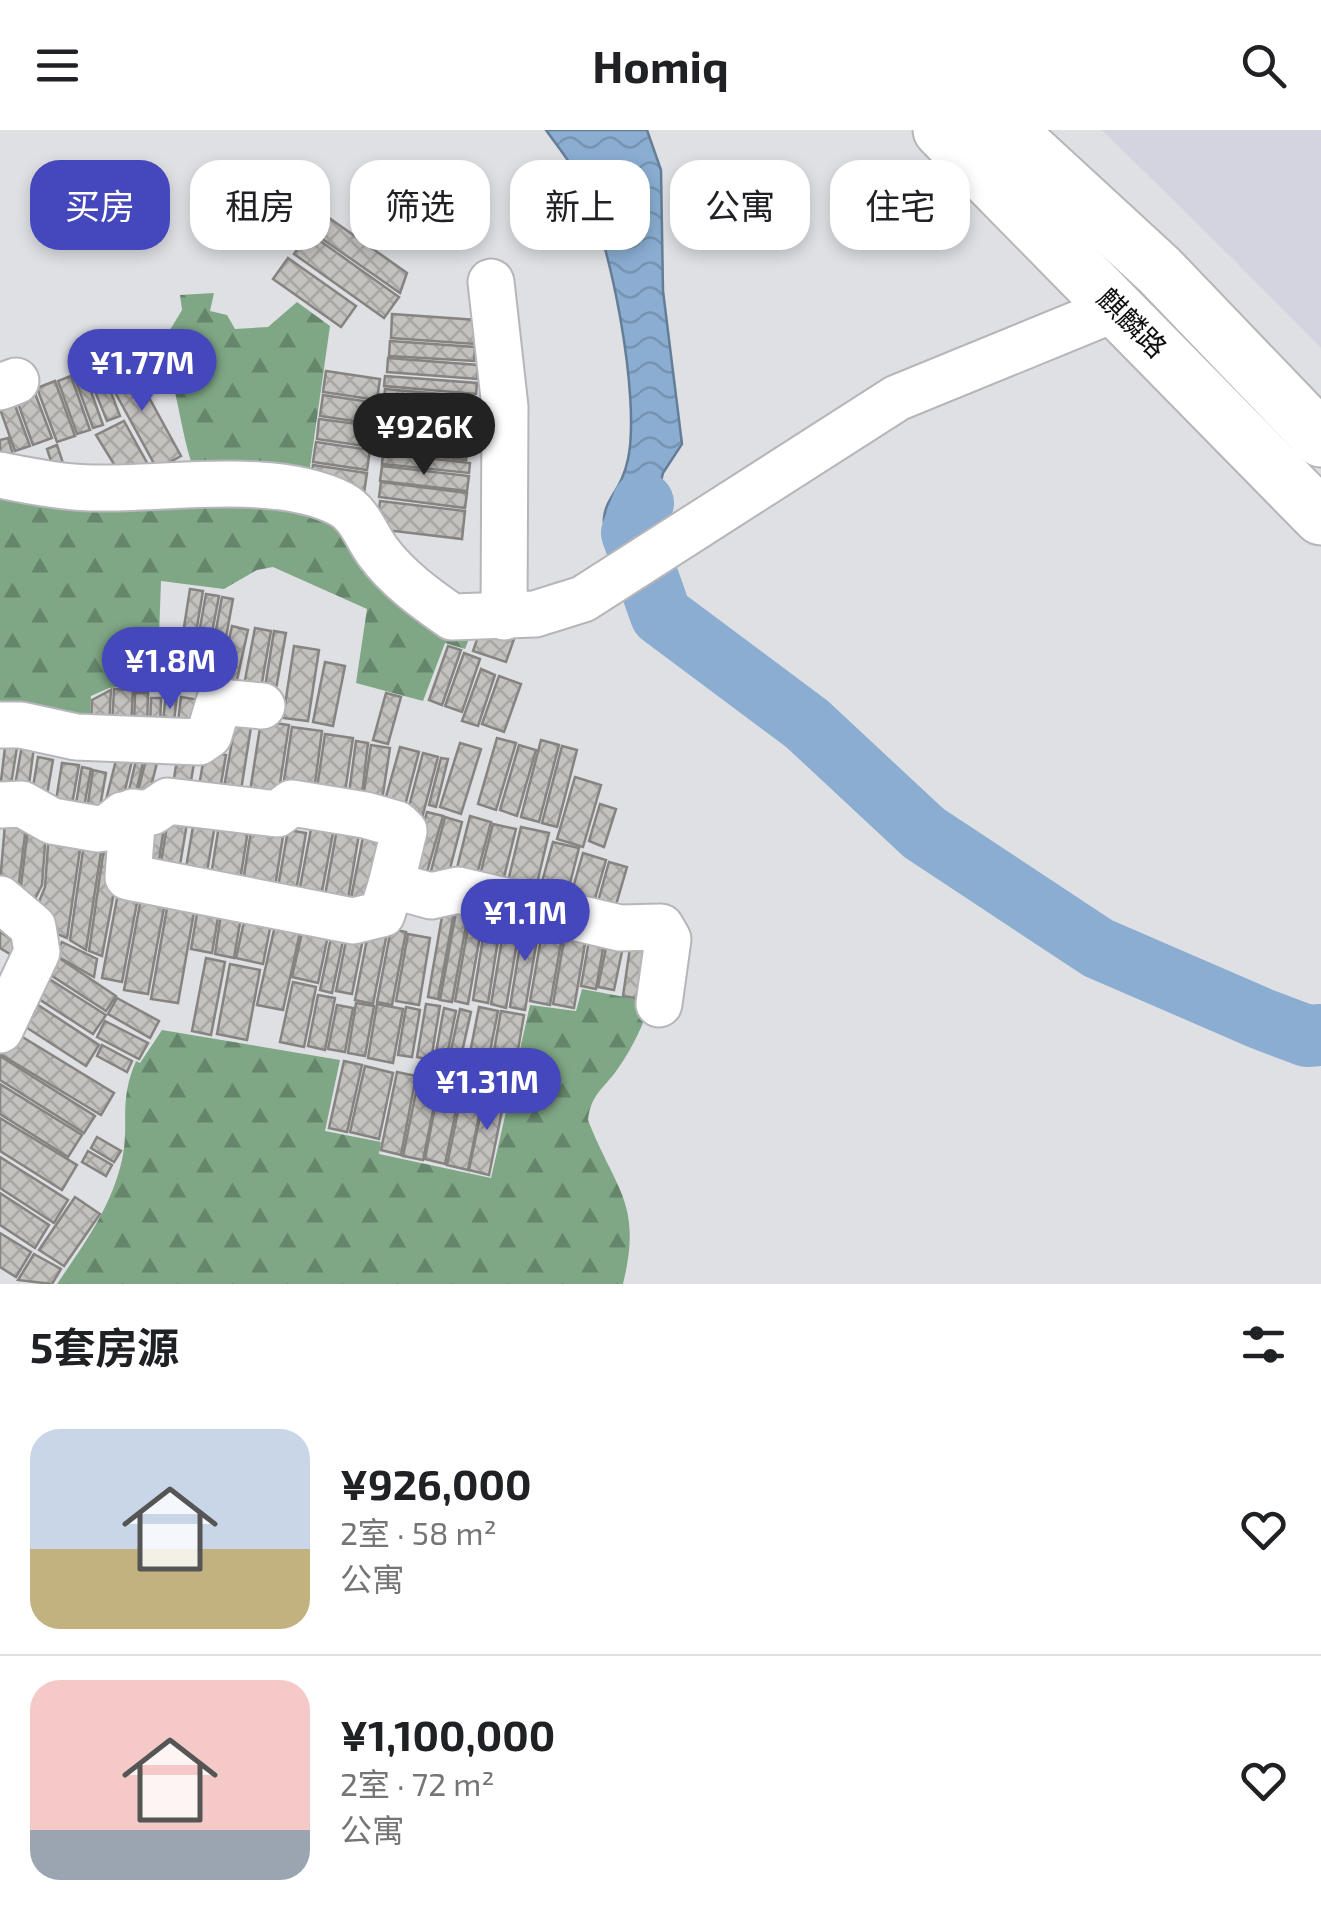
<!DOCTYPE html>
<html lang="zh">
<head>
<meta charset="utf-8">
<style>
	body { margin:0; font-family:"Exo 2","Noto Sans SC",sans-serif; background:#f2f2f2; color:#202124; height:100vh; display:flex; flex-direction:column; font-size:38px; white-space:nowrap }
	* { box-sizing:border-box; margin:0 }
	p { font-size:32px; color:#757577 }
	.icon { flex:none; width:55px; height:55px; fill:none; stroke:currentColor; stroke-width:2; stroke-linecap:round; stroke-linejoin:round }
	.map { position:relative; height:1154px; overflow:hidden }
	.details { display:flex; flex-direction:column; background:#fff; flex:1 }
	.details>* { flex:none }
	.top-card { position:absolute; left:30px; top:30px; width:1262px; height:90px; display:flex; gap:20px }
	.price { position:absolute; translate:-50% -85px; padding:0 22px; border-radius:35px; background:#4547bc; color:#fff; font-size:32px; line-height:65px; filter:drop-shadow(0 2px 5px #0008) }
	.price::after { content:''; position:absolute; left:50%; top:60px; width:30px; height:22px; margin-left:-15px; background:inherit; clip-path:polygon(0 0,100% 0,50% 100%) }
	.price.active { background:#222; color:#fff }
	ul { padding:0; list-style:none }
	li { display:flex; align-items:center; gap:30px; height:250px; padding:0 30px }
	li+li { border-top:2px solid #e0e0e0 }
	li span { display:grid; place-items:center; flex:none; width:280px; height:200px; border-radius:30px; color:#555 }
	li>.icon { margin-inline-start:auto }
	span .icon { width:120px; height:120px; fill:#fffc; stroke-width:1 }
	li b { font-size:42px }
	h2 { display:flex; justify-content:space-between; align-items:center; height:120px; padding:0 30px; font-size:42px }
	.chip { padding:0 35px; border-radius:30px; background:#fff; box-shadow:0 5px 15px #0003; font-size:35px; line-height:90px }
	.chip.active { background:#4547bc; color:#fff }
	header { display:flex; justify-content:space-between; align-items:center; height:130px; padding:0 30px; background:#fff; font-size:45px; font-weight:700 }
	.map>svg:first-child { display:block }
	.built { fill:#d3d4df }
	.forest { fill:url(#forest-firs) }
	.water { fill:url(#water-waves); stroke:#657e97; stroke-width:2.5 }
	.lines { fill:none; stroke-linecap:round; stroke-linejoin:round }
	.river { stroke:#8aadd1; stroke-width:62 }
	.building { fill:url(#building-cross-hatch); stroke:#868481; stroke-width:2.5 }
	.minor-casing { stroke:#b6b6ba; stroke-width:49 }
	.major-casing { stroke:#b6b6ba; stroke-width:59 }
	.minor { stroke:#fff; stroke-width:45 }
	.major { stroke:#fff; stroke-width:55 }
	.labels { text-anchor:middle; stroke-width:9; stroke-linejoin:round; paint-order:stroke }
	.street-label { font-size:28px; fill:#0f0f10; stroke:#fff }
</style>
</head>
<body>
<header><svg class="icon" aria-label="menu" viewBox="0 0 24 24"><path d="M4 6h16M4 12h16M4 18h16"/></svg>Homiq<svg class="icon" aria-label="search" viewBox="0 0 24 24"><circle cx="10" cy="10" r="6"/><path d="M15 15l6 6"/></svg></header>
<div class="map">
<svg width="1321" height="1154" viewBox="0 0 1321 1154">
	<defs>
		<pattern id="forest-firs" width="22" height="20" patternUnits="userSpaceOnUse" patternTransform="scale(2.5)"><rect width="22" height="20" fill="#7fa785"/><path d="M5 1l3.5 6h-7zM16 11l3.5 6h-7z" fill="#66866b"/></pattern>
		<pattern id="water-waves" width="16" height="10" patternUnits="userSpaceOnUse" patternTransform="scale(2.5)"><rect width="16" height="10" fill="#8aadd1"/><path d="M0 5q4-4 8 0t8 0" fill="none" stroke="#7694b2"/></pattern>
		<pattern id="building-cross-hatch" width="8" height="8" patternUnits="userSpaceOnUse" patternTransform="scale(2.5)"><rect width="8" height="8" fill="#c4c2bf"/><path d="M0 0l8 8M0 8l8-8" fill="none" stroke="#a7a6a3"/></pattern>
	</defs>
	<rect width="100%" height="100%" fill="#dfe0e4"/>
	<!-- built -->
	<polygon class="built" points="1102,0 1321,0 1321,218 1232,128"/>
	<!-- forest -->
	<g class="forest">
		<path d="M214 163 210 181 227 185 235 199 268 197 297 172 330 196 307 358 198 347C180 316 179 245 158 220L182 180 180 165Z"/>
		<polygon points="0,354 311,371 475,494 465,519 445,513 423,571 356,553 367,479 273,437 257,440 224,459 161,451 158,533 131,538 129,556 109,558 91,566 89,599 0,588"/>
		<path d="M582 859 651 872C643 895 633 917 619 937 605 958 591 963 588 990 615 1060 643 1072 623 1154H57C84 1114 111 1078 122 1030 130 993 118 973 136 931L140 933 162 900 340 930 325 1001 381 1012 379 1024 491 1048 530 875 576 881Z"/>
	</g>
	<!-- water -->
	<path class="water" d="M546 0H647L661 40 663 161 682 314 663 343 651 392 654 409 614 428C588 371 619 374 628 329 641 268 610 106 581 51 571 33 558 17 546 0Z"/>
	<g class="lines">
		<!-- river -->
		<polyline class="river" points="643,373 632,403 661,485 807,594 924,703 1098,818 1262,889 1307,906 1321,905"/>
	</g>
	<!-- building -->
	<g class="building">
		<polygon points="325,85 407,143 400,163 311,101"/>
		<polygon points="309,103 399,167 384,188 294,124"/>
		<polygon points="288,128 356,176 341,197 273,149"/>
		<polygon points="392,184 477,190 475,214 391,208"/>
		<polygon points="390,211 475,217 474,231 389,226"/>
		<polygon points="388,228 478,235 477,249 387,242"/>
		<polygon points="128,229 181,326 157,339 104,242"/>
		<polygon points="100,234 120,286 107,291 86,239"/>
		<polygon points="326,241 380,249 377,270 323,262"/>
		<polygon points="84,242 103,295 93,298 74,246"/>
		<polygon points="71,246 90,300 77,304 58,251"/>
		<polygon points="385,246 477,253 476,264 384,256"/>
		<polygon points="55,251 75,306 57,312 37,258"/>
		<polygon points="33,258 52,308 33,315 15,265"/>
		<polygon points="385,259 474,267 474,276 384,269"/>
		<polygon points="323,265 377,273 374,294 320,286"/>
		<polygon points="12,267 30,316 15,321 0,279 0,271"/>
		<polygon points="385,272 473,279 472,290 384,282"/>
		<polygon points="383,285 472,293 471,312 382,304"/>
		<polygon points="319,289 373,296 371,317 317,309"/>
		<polygon points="124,291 151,340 120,344 96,305"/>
		<polygon points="382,306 468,316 466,330 380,320"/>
		<polygon points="8,308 15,331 0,333 0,310"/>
		<polygon points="316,312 370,320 367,340 313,332"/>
		<polygon points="57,315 63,333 53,337 47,319"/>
		<polygon points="383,323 470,333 469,343 382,334"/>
		<polygon points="313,335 367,343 364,363 310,356"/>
		<polygon points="382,336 469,346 467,361 380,351"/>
		<polygon points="381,352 467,363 465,378 379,367"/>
		<polygon points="380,371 465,381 462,409 377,399"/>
		<polygon points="190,459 203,461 190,538 178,535"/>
		<polygon points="206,464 219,466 205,539 193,537"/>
		<polygon points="222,467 233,469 220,540 209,538"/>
		<polygon points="232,496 248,500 235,559 219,555"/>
		<polygon points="255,498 271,501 261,558 244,555"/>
		<polygon points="481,498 514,509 506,532 473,521"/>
		<polygon points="274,501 286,503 276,559 265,557"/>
		<polygon points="294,516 319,520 308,591 283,588"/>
		<polygon points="448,516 461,520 442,575 429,570"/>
		<polygon points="464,523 480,529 462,582 445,576"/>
		<polygon points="325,532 345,536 333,596 313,592"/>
		<polygon points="481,539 495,545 478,596 462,591"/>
		<polygon points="499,546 521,554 504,602 482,594"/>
		<polygon points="114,559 133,560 131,597 112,596"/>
		<polygon points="111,560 109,595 91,595 92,570"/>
		<polygon points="135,563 148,563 147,599 134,599"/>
		<polygon points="386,563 401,567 388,614 373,610"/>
		<polygon points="166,564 177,565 173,601 162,600"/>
		<polygon points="181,567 200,570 196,603 177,600"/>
		<polygon points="151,568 161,568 160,599 150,599"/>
		<polygon points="261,591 289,595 277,673 249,668"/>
		<polygon points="235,594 251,597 239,673 222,669"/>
		<polygon points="292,597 322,601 313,668 282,664"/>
		<polygon points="325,604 353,608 344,669 316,665"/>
		<polygon points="497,608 516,613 496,680 478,674"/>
		<polygon points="6,609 18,611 10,661 0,659"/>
		<polygon points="541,610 559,615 539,692 521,687"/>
		<polygon points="356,611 368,613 361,673 348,671"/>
		<polygon points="460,613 481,619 461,684 440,677"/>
		<polygon points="22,615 34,617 28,662 14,661"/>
		<polygon points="371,615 390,618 381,677 362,675"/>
		<polygon points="519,615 536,620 517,686 500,680"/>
		<polygon points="562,616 577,620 557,697 542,693"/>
		<polygon points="400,617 419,622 402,687 382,681"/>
		<polygon points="119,618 134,622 122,673 106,670"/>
		<polygon points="179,618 196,621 188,669 171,666"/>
		<polygon points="205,621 226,625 218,671 197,668"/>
		<polygon points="138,622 145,624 133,675 126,673"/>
		<polygon points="423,623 438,627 422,688 407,684"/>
		<polygon points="147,626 158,629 146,676 135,673"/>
		<polygon points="38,627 53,630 47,665 32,663"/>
		<polygon points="441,628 448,629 436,677 429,675"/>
		<polygon points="62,633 79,635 70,686 54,683"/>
		<polygon points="82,637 91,639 82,688 74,686"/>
		<polygon points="93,640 106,643 98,688 86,686"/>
		<polygon points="575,647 601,655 583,717 557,709"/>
		<polygon points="600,674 616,679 604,717 589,711"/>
		<polygon points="427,682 443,686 425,749 408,745"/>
		<polygon points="314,683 336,687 320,772 298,768"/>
		<polygon points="169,684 188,687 178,747 159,744"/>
		<polygon points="195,685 216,689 205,753 184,749"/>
		<polygon points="470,686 491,692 475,752 455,746"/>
		<polygon points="445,687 462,692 446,754 429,749"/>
		<polygon points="339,688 361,692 347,775 324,771"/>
		<polygon points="220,689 249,694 239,757 210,752"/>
		<polygon points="154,690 165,691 157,743 146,742"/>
		<polygon points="5,694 26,697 17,768 0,753"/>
		<polygon points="493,694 516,699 501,759 478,753"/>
		<polygon points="252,695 284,700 274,763 242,758"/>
		<polygon points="521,697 549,703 533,770 505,764"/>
		<polygon points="28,698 46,701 42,755 32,775 19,772"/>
		<polygon points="288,700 306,703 295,767 277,763"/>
		<polygon points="49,702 82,706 67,808 45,799 37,777 45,757"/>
		<polygon points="364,702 389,706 375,778 350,773"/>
		<polygon points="85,707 103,709 86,820 70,810"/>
		<polygon points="105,711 123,714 102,826 89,821"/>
		<polygon points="553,712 579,718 564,777 537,770"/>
		<polygon points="583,723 606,730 590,786 567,779"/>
		<polygon points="609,732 627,737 611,792 594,786"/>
		<polygon points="119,758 139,762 122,852 102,848"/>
		<polygon points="170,761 197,765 178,873 151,869"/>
		<polygon points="142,763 166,767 148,864 124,860"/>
		<polygon points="200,766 221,770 212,823 191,819"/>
		<polygon points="223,771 243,775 234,828 215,824"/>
		<polygon points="444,775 455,777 438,869 428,867"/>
		<polygon points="457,777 469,779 452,872 440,870"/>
		<polygon points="247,778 273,783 263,834 236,828"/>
		<polygon points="471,781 484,783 468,874 455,871"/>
		<polygon points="487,783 502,785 488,873 473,870"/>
		<polygon points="506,786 521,788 506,878 491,874"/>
		<polygon points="277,787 302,793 283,880 257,875"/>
		<polygon points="524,790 540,792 525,880 510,877"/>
		<polygon points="544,792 564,796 550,875 530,871"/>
		<polygon points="304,794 329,801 318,853 292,847"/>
		<polygon points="370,794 388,798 373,874 355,870"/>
		<polygon points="566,798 587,802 574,878 553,874"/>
		<polygon points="391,799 406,802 392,875 377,872"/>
		<polygon points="591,799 606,802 596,859 581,856"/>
		<polygon points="0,802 28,818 20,830 0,818"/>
		<polygon points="332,803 344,806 332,863 320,860"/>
		<polygon points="609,803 625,807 614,860 598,857"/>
		<polygon points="408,804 430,808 419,875 396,871"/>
		<polygon points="632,804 656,807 647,870 623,866"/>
		<polygon points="347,806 363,809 352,864 336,861"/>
		<polygon points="62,812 97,829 94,847 55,825"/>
		<polygon points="53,824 116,866 106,881 43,840"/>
		<polygon points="206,828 225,832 211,905 192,901"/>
		<polygon points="230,834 260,840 247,910 217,904"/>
		<polygon points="43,845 106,885 93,904 31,864"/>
		<polygon points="293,852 316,857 304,917 280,912"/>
		<polygon points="318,865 335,868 325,920 308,916"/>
		<polygon points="117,868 159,891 150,908 108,884"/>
		<polygon points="32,871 99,915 86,936 18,892"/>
		<polygon points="356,873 374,876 365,926 348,923"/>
		<polygon points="377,874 403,879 393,933 368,928"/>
		<polygon points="426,874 440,876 431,930 417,927"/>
		<polygon points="337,875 353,878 345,922 328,919"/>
		<polygon points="406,877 420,880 412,927 398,925"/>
		<polygon points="479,877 498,881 488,932 469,928"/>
		<polygon points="444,878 456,881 446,930 435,928"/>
		<polygon points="460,879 471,882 460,931 449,929"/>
		<polygon points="501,881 524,885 515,937 492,932"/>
		<polygon points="105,891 148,913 139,929 97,907"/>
		<polygon points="11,900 114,963 101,985 0,924"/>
		<polygon points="102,915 132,931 127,942 97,926"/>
		<polygon points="0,926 95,986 84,1003 0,950"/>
		<polygon points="344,931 362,935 347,1002 329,998"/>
		<polygon points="365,936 393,943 379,1009 350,1002"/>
		<polygon points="397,942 416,946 401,1025 381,1020"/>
		<polygon points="419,947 439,951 423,1030 403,1026"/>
		<polygon points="440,951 461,956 445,1034 425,1029"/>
		<polygon points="0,954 82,1005 68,1027 0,984"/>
		<polygon points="463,957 484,961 468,1040 447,1035"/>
		<polygon points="485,962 505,966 489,1045 469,1040"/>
		<polygon points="0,988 77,1035 62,1060 0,1021"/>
		<polygon points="97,1007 121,1021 114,1032 91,1018"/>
		<polygon points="88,1021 112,1035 106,1046 82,1032"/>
		<polygon points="0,1027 68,1070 54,1093 0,1058"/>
		<polygon points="0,1063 49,1095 35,1118 0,1095"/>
		<polygon points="75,1067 100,1084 64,1136 39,1120"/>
		<polygon points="0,1103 31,1122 16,1147 0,1137"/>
		<polygon points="34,1124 61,1139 52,1154 18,1150"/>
	</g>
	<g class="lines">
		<!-- minor casing -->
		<g class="minor-casing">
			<g id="minor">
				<polyline points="491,152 505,277 504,487"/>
				<polyline points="0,257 16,251"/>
				<path d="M0 345C30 351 60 357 91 358 163 360 276 340 341 374 360 384 366 406 378 422 397 448 426 469 452 487L535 484 583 469 897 268 1117 178"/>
				<polyline points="0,595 21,595 76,607 199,612 209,605 219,572 262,576"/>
				<polyline points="0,675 22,674 52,691 98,699 107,698 123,685 152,682 168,671 277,684 292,673 365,685 397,694 404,701 391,755 431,766 458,760 620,798 661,797 668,809 659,874"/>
				<polyline points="133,682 128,747 353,791 382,784 391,755"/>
				<polyline points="0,769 33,797 37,822 0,900"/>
			</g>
		</g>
		<!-- major casing -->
		<g class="major-casing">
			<g id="major">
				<polyline points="941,0 1321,387"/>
				<polyline points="1007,0 1159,140 1321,309"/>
			</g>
		</g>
		<!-- minor -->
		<use href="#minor" class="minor"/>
		<!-- major -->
		<use href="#major" class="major"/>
	</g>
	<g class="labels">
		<!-- street labels -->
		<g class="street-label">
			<text transform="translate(1132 193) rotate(45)" y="10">麒麟路</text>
		</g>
	</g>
</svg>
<b class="price" style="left:142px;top:284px">¥1.77M</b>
<b class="price active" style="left:424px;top:348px">¥926K</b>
<b class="price" style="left:170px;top:582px">¥1.8M</b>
<b class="price" style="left:525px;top:834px">¥1.1M</b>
<b class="price" style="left:487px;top:1003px">¥1.31M</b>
<div class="top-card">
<a class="chip active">买房</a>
<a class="chip">租房</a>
<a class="chip">筛选</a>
<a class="chip">新上</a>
<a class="chip">公寓</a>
<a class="chip">住宅</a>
</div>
</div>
<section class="details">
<h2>5套房源<svg class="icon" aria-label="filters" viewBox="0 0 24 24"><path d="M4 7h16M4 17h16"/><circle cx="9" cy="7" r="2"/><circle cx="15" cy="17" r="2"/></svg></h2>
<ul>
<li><span style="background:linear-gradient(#c9d6e8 60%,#c2b280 0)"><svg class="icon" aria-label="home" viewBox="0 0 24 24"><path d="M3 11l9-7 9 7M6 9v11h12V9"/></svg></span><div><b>¥926,000</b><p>2室 · 58 m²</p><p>公寓</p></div><svg class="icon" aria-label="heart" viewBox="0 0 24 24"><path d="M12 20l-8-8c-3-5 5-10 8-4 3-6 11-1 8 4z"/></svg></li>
<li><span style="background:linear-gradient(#f6c9c9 75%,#9aa5b1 0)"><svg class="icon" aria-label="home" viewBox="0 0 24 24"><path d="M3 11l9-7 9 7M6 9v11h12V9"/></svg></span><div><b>¥1,100,000</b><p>2室 · 72 m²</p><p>公寓</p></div><svg class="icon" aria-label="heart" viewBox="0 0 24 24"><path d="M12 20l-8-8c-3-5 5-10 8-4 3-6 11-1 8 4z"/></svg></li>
</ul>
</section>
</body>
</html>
